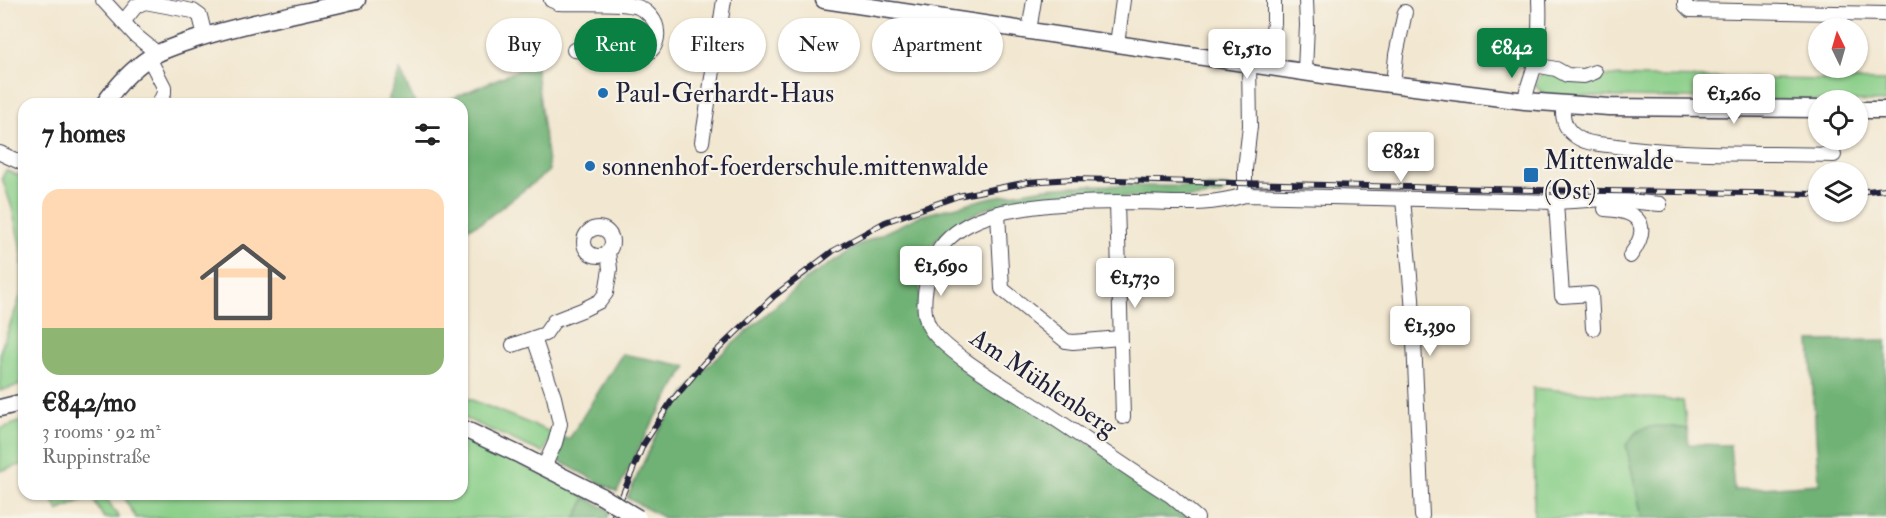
<!DOCTYPE html>
<html lang="en">
<head>
<meta charset="utf-8">
<style>
	body { margin:0; font-family:"IM FELL Double Pica",serif; background:#f6f6f6; color:#222; height:100vh; display:flex; flex-direction:column; font-size:22px; white-space:nowrap }
	* { box-sizing:border-box; margin:0 }
	p { font-size:20px; color:#767676 }
	.icon { flex:none; width:33px; height:33px; fill:none; stroke:currentColor; stroke-width:2; stroke-linecap:round; stroke-linejoin:round }
	.map { position:relative; flex:1; overflow:hidden }
	.details { position:absolute; left:18px; top:98px; width:450px; height:402px; display:flex; flex-direction:column; background:#fff; border-radius:18px; box-shadow:0 2px 4px #0004 }
	.details>* { flex:none }
	.banner { position:absolute; left:486px; top:18px; width:570px; height:54px; display:flex; gap:12px }
	.needle { width:39px; rotate:355deg }
	.fabs { position:absolute; left:1808px; top:18px; display:grid; gap:12px }
	.fabs a { display:grid; place-items:center; width:60px; height:60px; border-radius:50%; background:#fff; box-shadow:0 2px 4px #0004; font-size:30px }
	.price { position:absolute; translate:-50% -51px; padding:0 14px; border-radius:6px; background:#fff; color:#222; font-size:20px; line-height:39px; filter:drop-shadow(0 2px 3px #0008) }
	.price::after { content:''; position:absolute; left:50%; top:36px; width:18px; height:14px; margin-left:-9px; background:inherit; clip-path:polygon(0 0,100% 0,50% 100%) }
	.price.selected { background:#0b8043; color:#fff }
	ul { padding:0; list-style:none }
	li { display:grid; align-content:center; gap:12px; height:318px; padding:0 24px }
	li span { display:grid; place-items:center; height:186px; border-radius:18px; color:#555 }
	li>.icon { margin-inline-start:auto }
	span .icon { width:108px; height:108px; fill:#fffc; stroke-width:1 }
	li b { font-size:26px }
	h2 { display:flex; justify-content:space-between; align-items:center; height:72px; padding:0 24px; font-size:26px }
	.tag { padding:0 21px; border-radius:27px; background:#fff; box-shadow:0 2px 4px #0004; font-size:21px; line-height:54px }
	.tag.selected { background:#0b8043; color:#fff }
	.map>svg:first-child { display:block }
	.green { fill:#8acf89; stroke:#567862; stroke-width:1.5 }
	.forest { fill:#6fb275; stroke:#486a58; stroke-width:1.5 }
	.lines { fill:none; stroke-linecap:round; stroke-linejoin:round }
	.minor-casing { stroke:#414051; stroke-width:16 }
	.major-casing { stroke:#414051; stroke-width:19 }
	.minor { stroke:#fff; stroke-width:14 }
	.major { stroke:#fff; stroke-width:16 }
	.rail-casing { stroke:#22223b; stroke-width:6 }
	.rail { stroke:#f7f3e8; stroke-width:4; stroke-dasharray:11; stroke-linecap:butt }
	.major-bridge-casing { stroke:#414051; stroke-width:19; stroke-linecap:butt }
	.major-bridge { stroke:#fff; stroke-width:16 }
	.poi-dot { fill:#1f6fb2; stroke:#f7f3e8; stroke-width:2 }
	.labels { text-anchor:middle; stroke-width:4.5; stroke-linejoin:round; paint-order:stroke }
	.poi-label { font-size:26px; fill:#22223b; stroke:#f7f3e8; text-anchor:start }
	.street-label { font-size:26px; fill:#22223b; stroke:#f7f3e8 }
</style>
</head>
<body>
<div class="map">
<svg width="1886" height="518" viewBox="0 0 1886 518">
	<rect width="100%" height="100%" fill="#f7f3e8"/>
	<filter id="ink" filterUnits="userSpaceOnUse"><feTurbulence type="fractalNoise" baseFrequency=".0167" numOctaves="2"/><feDisplacementMap in="SourceGraphic" scale="12" xChannelSelector="R" yChannelSelector="G"/><feConvolveMatrix kernelMatrix="1 2 1 2 8 2 1 2 1" color-interpolation-filters="sRGB"/></filter>
	<filter id="wash" filterUnits="userSpaceOnUse"><feTurbulence type="fractalNoise" baseFrequency=".008" numOctaves="4" result="noise"/><feDisplacementMap in="SourceGraphic" scale="24" xChannelSelector="R" yChannelSelector="G"/><feGaussianBlur stdDeviation="1.35" result="paint"/><feColorMatrix in="noise" values="0 0 0 0 0 0 0 0 0 0 0 0 0 0 0 0 0 1.4 0 .05"/><feComposite in="paint" operator="in"/></filter>
	<g filter="url(#wash)">
		<rect width="100%" height="100%" fill="#f2e7d0"/>
		<!-- green -->
		<g class="green">
			<path d="M1542 73C1566 74 1575 88 1601 76L1886 81V102L1564 96 1543 94 1536 86 1537 80Z"/>
			<polygon points="6,170 24,178 24,381 19,385 0,391 0,352 22,292 22,254 12,208 2,178"/>
			<polygon points="1533,388 1683,401 1687,429 1666,426 1627,445 1642,518 1534,518"/>
			<polygon points="462,396 553,433 543,453 462,417"/>
			<polygon points="24,420 24,464 0,471 0,429"/>
			<polygon points="462,438 552,479 586,497 576,518 136,518 122,494 462,494"/>
			<polygon points="50,494 104,494 119,518 104,518 91,496 58,511"/>
		</g>
		<!-- forest -->
		<g class="forest">
			<polygon points="535,63 549,171 482,222 462,231 462,104 441,103"/>
			<polygon points="400,70 415,103 387,103"/>
			<polygon points="1088,185 1230,187 1220,195 1194,198 1067,197 989,207 960,221 938,238 926,254 919,278 922,325 1169,500 1190,518 664,518 627,498 658,431 701,372 806,279 861,244 919,216 992,197 1045,188"/>
			<path d="M1886 340V518H1642L1626 445C1630 440 1634 434 1639 431 1650 423 1674 427 1687 429L1689 444 1730 445 1734 490 1819 484 1810 341Z"/>
			<polygon points="622,354 687,366 649,429 617,492 555,459 564,438 569,439"/>
			<polygon points="586,497 610,511 608,518 576,518"/>
		</g>
	</g>
	<g filter="url(#ink)">
		<g class="lines">
			<!-- minor casing -->
			<g class="minor-casing">
				<g id="minor">
					<polyline points="103,0 136,36 152,49 156,55"/>
					<path d="M551 0 558 3C577 4 623 1 638 7 647 11 657 20 657 32 658 38 655 49 649 52 636 58 590 51 574 50"/>
					<polyline points="1685,0 1685,5 1690,10 1886,14"/>
					<polyline points="123,22 136,6 145,2 193,11 200,16 205,36"/>
					<polyline points="1029,31 1034,0"/>
					<polyline points="1117,44 1123,0"/>
					<polyline points="149,58 164,87 164,93 159,104"/>
					<polyline points="1535,65 1556,69 1567,75 1584,76 1595,72"/>
					<polyline points="1268,66 1274,23 1274,0"/>
					<polyline points="1305,71 1307,25 1306,0"/>
					<polyline points="1393,84 1396,55 1405,12"/>
					<path d="M1525 101C1526 88 1532 77 1535 64 1539 43 1540 21 1539 0"/>
					<path d="M1563 105C1562 120 1565 131 1580 139 1590 145 1605 144 1616 146 1687 156 1762 153 1834 155"/>
					<polyline points="702,142 724,0"/>
					<polyline points="0,153 24,164"/>
					<polyline points="1245,195 1245,169 1250,126 1249,63"/>
					<polyline points="1403,199 1412,298 1422,516"/>
					<polyline points="1117,202 1123,417"/>
					<polyline points="1556,202 1562,296 1591,294 1593,328"/>
					<path d="M1605 209C1639 211 1653 225 1630 256"/>
					<polyline points="998,213 1002,289 1066,341 1073,342 1120,338"/>
					<circle cx="598" cy="242" r="14"/>
					<polyline points="534,338 554,397 560,424 555,443 544,467"/>
					<polyline points="513,345 545,334 554,321 582,310 600,301 606,293 610,269 608,252"/>
					<path d="M1197 518 1170 495C1125 467 1082 436 1037 407 1012 391 941 350 929 326 920 308 926 282 932 264 945 228 985 214 1019 209 1060 202 1101 202 1142 202 1179 203 1209 206 1245 195L1556 202 1606 199 1660 204"/>
				</g>
			</g>
			<!-- major casing -->
			<g class="major-casing">
				<g id="major">
					<polyline points="824,0 1343,78 1525,101 1609,107 1818,109"/>
					<path d="M104 104C116 87 132 69 149 58 163 49 181 44 196 39 248 22 303 13 357 0"/>
					<polyline points="1857,110 1886,110"/>
					<polyline points="0,408 24,402"/>
					<polyline points="462,428 520,455 601,496"/>
				</g>
			</g>
			<!-- minor -->
			<use href="#minor" class="minor"/>
			<!-- major -->
			<use href="#major" class="major"/>
			<!-- rail casing -->
			<g class="rail-casing">
				<g id="rail">
					<polyline points="1857,192 1886,189"/>
					<polyline points="613,518 643,445 671,402 704,363 774,296 833,251 885,222 958,196 1028,182 1072,179 1534,190 1818,194"/>
				</g>
			</g>
			<!-- rail -->
			<use href="#rail" class="rail"/>
			<!-- major-bridge casing -->
			<g class="major-bridge-casing">
				<polyline id="major-bridge" points="601,496 638,518"/>
			</g>
			<!-- major-bridge -->
			<use href="#major-bridge" class="major-bridge"/>
		</g>
	</g>
	<!-- markers -->
	<g class="poi-dot">
		<circle cx="603" cy="93" r="6"/>
		<circle cx="590" cy="166" r="6"/>
		<rect x="1523" y="167" width="16" height="16" rx="3"/>
	</g>
	<g class="labels">
		<!-- poi labels -->
		<g class="poi-label">
			<text x="615" y="102">Paul-Gerhardt-Haus</text>
			<text x="1544" y="169">Mittenwalde<tspan x="1544" dy="30">(Ost)</tspan></text>
			<text x="602" y="175">sonnenhof-foerderschule.mittenwalde</text>
		</g>
		<!-- street labels -->
		<g class="street-label">
			<text transform="translate(1044 382) rotate(34)" y="9">Am Mühlenberg</text>
		</g>
	</g>
</svg>
<div class="fabs">
<a><svg class="needle" viewBox="-14 -14 28 28"><path d="M0-13l5 13h-10z" fill="#e53935"/><path d="M0 13l5-13h-10z" fill="#767676"/></svg></a>
<a><svg class="icon" aria-label="locate" viewBox="0 0 24 24"><circle cx="12" cy="12" r="6"/><path d="M12 2v4M12 18v4M2 12h4M18 12h4"/></svg></a>
<a><svg class="icon" aria-label="layers" viewBox="0 0 24 24"><path d="M12 4l9 5-9 5-9-5zM3 14l9 5 9-5"/></svg></a>
</div>
<b class="price selected" style="left:1512px;top:79px">€842</b>
<b class="price" style="left:1247px;top:80px">€1,510</b>
<b class="price" style="left:1734px;top:125px">€1,260</b>
<b class="price" style="left:1401px;top:183px">€821</b>
<b class="price" style="left:941px;top:297px">€1,690</b>
<b class="price" style="left:1135px;top:309px">€1,730</b>
<b class="price" style="left:1430px;top:357px">€1,390</b>
<div class="banner">
<a class="tag">Buy</a>
<a class="tag selected">Rent</a>
<a class="tag">Filters</a>
<a class="tag">New</a>
<a class="tag">Apartment</a>
</div>
<section class="details">
<h2>7 homes<svg class="icon" aria-label="filters" viewBox="0 0 24 24"><path d="M4 7h16M4 17h16"/><circle cx="9" cy="7" r="2"/><circle cx="15" cy="17" r="2"/></svg></h2>
<ul>
<li><span style="background:linear-gradient(#ffd9b3 75%,#8fb573 0)"><svg class="icon" aria-label="home" viewBox="0 0 24 24"><path d="M3 11l9-7 9 7M6 9v11h12V9"/></svg></span><div><b>€842/mo</b><p>3 rooms · 92 m²</p><p>Ruppinstraße</p></div></li>
</ul>
</section>
</div>
</body>
</html>
